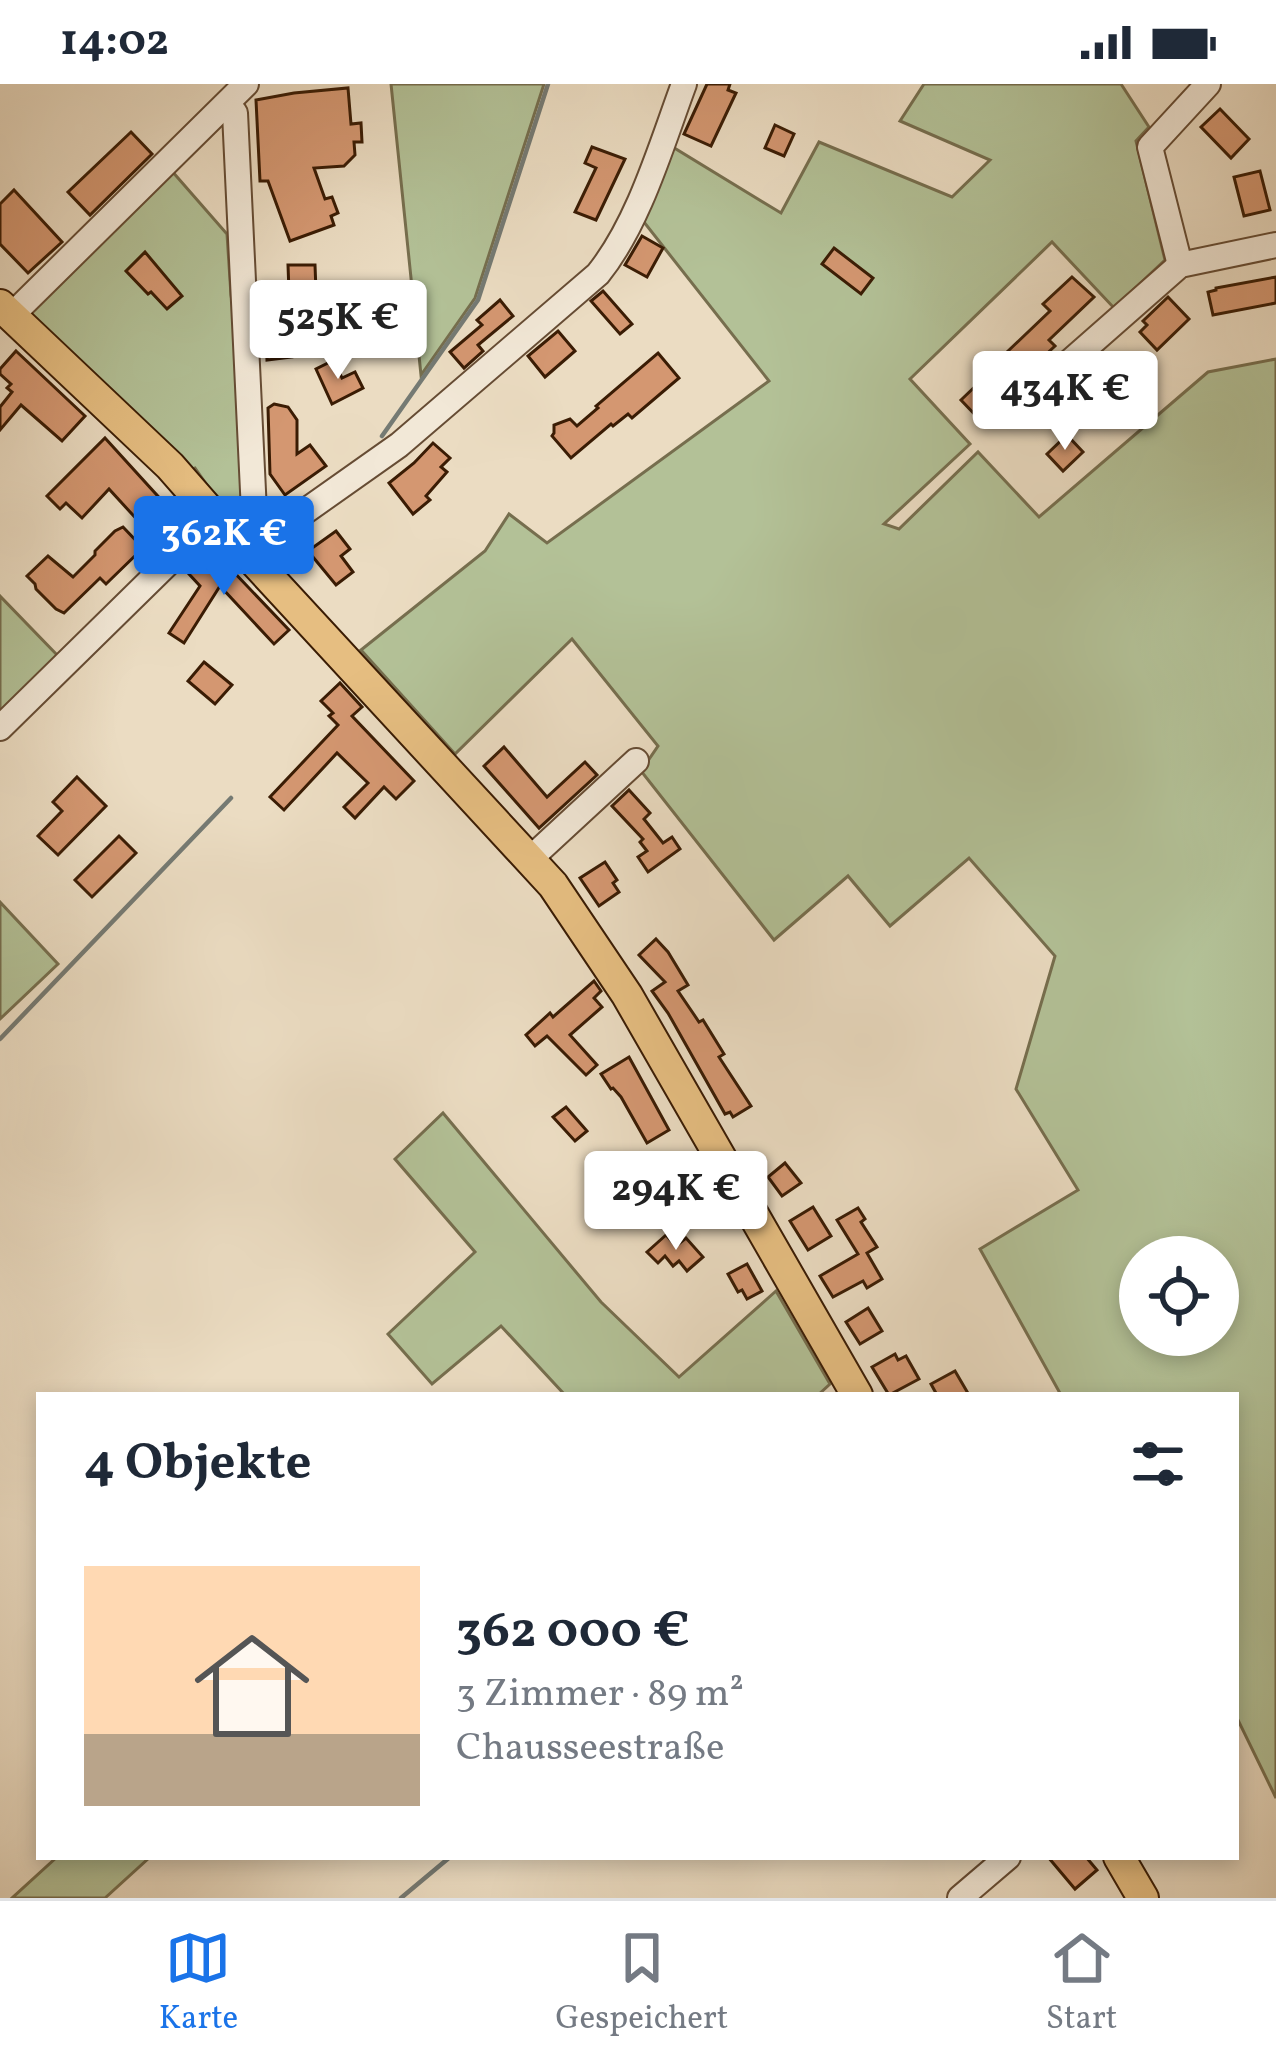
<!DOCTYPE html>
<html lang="de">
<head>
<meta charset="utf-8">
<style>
	body { margin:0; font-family:Vollkorn,serif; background:#f6f6f7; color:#1f2937; height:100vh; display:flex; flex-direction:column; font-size:45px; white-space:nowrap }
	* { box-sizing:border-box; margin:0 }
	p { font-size:39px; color:#747a83 }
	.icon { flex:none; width:66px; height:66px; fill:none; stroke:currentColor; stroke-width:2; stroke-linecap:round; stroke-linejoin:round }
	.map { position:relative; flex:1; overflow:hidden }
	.side { position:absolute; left:36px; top:1308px; width:1203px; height:468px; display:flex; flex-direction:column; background:#fff; border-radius:0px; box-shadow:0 6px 18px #0003 }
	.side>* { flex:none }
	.fabs { position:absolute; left:1119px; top:1152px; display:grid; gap:24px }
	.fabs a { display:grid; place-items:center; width:120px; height:120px; border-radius:50%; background:#fff; box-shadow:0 6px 18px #0003; font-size:60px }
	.price { position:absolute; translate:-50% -102px; padding:0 27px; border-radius:12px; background:#fff; color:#222; font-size:39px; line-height:78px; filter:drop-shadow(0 3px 6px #0008) }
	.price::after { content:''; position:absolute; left:50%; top:72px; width:36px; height:27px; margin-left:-18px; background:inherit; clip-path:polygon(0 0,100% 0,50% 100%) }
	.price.selected { background:#1a73e8; color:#fff }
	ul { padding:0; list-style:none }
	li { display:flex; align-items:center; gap:36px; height:300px; padding:0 48px }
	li+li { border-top:3px solid #e0e1e3 }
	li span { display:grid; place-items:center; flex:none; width:336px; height:240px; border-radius:0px; color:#555 }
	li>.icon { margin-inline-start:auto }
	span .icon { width:144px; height:144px; fill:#fffc; stroke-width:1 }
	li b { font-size:51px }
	h2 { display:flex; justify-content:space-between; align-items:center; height:144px; padding:0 48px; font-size:51px }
	.status { display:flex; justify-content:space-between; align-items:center; height:84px; padding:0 60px; background:#fff; direction:ltr }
	.status svg { height:33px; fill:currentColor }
	.menu { display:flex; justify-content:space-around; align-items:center; height:168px; border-top:3px solid #e0e1e3; background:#fff; font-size:33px; color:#747a83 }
	.menu a { display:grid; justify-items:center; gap:6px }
	.menu .selected { color:#1a73e8 }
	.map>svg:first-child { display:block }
	.green { fill:#b3c197; stroke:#766e4e; stroke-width:3; fill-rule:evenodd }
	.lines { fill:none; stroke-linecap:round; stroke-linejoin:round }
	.stream { stroke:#757a73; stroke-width:4.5 }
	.building { fill:#d49771; stroke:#3a1c04; stroke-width:3 }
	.minor-casing { stroke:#664c34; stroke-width:28 }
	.major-casing { stroke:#3a1c04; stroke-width:34 }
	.minor { stroke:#f2e8d7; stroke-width:24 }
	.major { stroke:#e6be81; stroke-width:30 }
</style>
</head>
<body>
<div class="status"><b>14:02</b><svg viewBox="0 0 49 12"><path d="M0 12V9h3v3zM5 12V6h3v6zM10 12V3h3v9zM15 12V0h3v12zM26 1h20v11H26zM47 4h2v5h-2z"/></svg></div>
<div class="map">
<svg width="1276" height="1814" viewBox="0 0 1276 1814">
	<rect width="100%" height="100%" fill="#ebdcc2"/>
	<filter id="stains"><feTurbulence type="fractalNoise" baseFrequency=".00167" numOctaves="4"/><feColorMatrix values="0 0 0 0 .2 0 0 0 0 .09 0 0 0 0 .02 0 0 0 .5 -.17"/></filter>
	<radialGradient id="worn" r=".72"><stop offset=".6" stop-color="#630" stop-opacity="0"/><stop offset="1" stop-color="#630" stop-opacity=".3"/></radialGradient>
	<!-- green -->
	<g class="green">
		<polygon points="391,0 544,0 475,214 421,291"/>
		<path d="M924 0H1121L1149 43 1136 57 1165 176 1114 224 1052 158 910 295 970 360 884 440 899 445 978 368 1039 433 1208 288 1276 275V1714L1236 1632V1311H1061L980 1165 1078 1106 1016 1005 1055 872 969 774 890 842 848 792 774 856 641 687 658 662 572 555 455 670 361 566 485 467 509 430 547 459 769 297 640 133 671 62 781 129 819 58 952 113 990 76 900 37ZM1140 1173H1218V1251H1140Z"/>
		<polygon points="171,86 227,150 231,211 238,255 244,420 233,431 228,431 195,384 190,386 31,236 30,228"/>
		<polygon points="0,512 60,574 0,636"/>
		<polygon points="0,818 58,880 0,935"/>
		<polygon points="443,1029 601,1218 679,1293 776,1207 830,1300 818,1311 565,1311 501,1242 432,1300 388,1250 475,1168 395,1075"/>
		<polygon points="57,1773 150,1773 105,1814 12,1814"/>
	</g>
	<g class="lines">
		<!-- stream -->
		<g class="stream">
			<polyline points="382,352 478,216 548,0"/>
			<polyline points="0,955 231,714"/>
			<polyline points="401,1814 450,1773"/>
		</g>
	</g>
	<!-- building -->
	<g class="building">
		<polygon points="707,0 730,0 728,6 736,9 711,62 684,50"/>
		<polygon points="348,4 351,40 361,39 362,58 354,58 355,71 344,82 314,84 325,115 332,113 338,129 331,132 334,141 290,157 268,97 260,97 256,16 294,9"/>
		<polygon points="1220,25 1249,55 1231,74 1201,43"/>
		<polygon points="775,41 794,50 784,72 765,64"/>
		<polygon points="131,48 152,70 90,131 68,108"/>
		<polygon points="592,63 625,75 596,136 575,128 596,84 585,79"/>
		<polygon points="1260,87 1270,126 1244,132 1234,93"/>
		<polygon points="14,106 62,158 28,189 0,160 0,120"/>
		<polygon points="642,152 663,164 647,193 625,181"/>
		<polygon points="834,164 873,194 861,210 822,180"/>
		<polygon points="145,168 182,212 167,225 151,208 148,210 126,187"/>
		<polygon points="288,181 315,181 316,207 289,208"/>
		<polygon points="1072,193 1094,213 1049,256 1055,262 1027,288 1024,284 1000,307 1004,312 979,335 961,316 986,292 984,290 1050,227 1043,220"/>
		<polygon points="1276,193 1276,219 1213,231 1208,208 1216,206 1216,204"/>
		<polygon points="603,207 632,240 620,250 591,217"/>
		<polygon points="1168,213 1189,235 1157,266 1140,248 1147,241 1143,237"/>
		<polygon points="500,216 513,232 478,261 483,267 464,284 450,268 482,241 477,236"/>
		<polygon points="290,227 298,255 292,259 292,273 267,276 266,248 262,248 262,236"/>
		<polygon points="558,247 575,267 545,293 528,272"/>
		<polygon points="16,267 85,332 62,357 21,321 0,346 0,323 12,308 7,304 11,300 0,290 0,285"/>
		<polygon points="658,269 679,294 632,334 628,330 613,342 611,340 571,374 552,352 554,349 554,341 570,335 577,342 598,324 596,322"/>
		<polygon points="334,276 342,294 355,288 363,304 332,320 316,285"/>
		<polygon points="1112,279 1127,296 1120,303 1133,318 1123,328 1105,308 1091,322 1073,304 1092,286 1098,292"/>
		<polygon points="274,320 288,323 297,336 297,370 310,361 326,382 285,411 270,390 268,324"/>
		<polygon points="1067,351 1083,368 1063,387 1047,370"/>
		<polygon points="105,354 165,420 142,441 109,405 82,434 66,419 60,425 47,412"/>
		<polygon points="433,359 450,374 441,383 447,388 426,412 430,416 413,430 389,399 414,379"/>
		<polygon points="123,443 143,464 106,500 100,494 64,529 56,525 36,505 35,500 27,492 48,472 73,493 95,471 95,467 115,447"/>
		<polygon points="336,447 350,465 341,472 353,488 336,501 308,467"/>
		<polygon points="209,462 289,546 274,560 220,502 184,559 169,549 200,502 189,490 196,483 192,479"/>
		<polygon points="204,578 232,601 215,620 188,597"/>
		<polygon points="340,599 362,623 352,632 414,697 396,715 384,703 355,734 344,723 368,699 337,669 284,726 270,713 338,641 329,632 333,629 321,617"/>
		<polygon points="504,663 547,713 585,678 597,691 539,744 484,682"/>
		<polygon points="77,693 106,722 58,771 38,752 62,727 53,718"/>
		<polygon points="629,706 650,729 644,735 663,759 672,753 680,765 648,788 638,773 647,767 640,758 643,755 612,722"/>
		<polygon points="119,752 136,769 92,813 75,796"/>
		<polygon points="605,778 617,796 613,799 619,808 599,822 580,794"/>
		<polygon points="656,855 668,868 688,901 678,907 699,938 703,936 724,970 719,973 751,1022 733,1033 730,1028 725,1030 668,929 652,907 665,898 639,871"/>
		<polygon points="594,897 601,907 594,914 602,923 570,951 597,981 586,991 547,952 535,962 526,951 550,929 553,933"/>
		<polygon points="629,973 669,1046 647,1059 621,1013 613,1004 611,1005 601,990"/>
		<polygon points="566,1023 587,1047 575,1057 553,1033"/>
		<polygon points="785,1079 801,1099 782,1112 768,1093"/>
		<polygon points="668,1098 682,1113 682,1118 667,1131 650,1113"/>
		<polygon points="813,1123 831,1152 808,1166 790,1137"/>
		<polygon points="858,1124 865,1135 861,1138 877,1163 867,1169 882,1195 867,1204 863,1197 833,1213 820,1192 858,1170 837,1136"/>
		<polygon points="666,1151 676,1162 686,1154 703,1173 687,1187 679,1177 673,1182 665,1172 658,1179 647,1168"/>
		<polygon points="747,1180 762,1207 747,1215 742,1206 738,1208 728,1190"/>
		<polygon points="868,1224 882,1247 860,1260 846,1238"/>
		<polygon points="895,1270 898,1276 906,1272 919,1295 889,1311 872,1283"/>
		<polygon points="955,1287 969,1311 937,1311 931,1300"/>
		<polygon points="1048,1773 1086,1773 1097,1786 1075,1805"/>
	</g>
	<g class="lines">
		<!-- minor casing -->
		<g class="minor-casing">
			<g id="minor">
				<polyline points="228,20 235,29 254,428 241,463"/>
				<polyline points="1180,181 1150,63 1208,0"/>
				<polyline points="12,231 246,0"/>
				<polyline points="1031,312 1180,181 1276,161"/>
				<path d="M241 463 290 438 399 361 598 190C639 139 661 62 684 0"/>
				<polyline points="0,644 214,434"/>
				<polyline points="531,774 636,677"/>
				<polyline points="960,1814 1008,1773"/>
			</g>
		</g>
		<!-- major casing -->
		<g class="major-casing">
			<g id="major">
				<polyline points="0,221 170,382 241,463 553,801 627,911 857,1311"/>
				<polyline points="1119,1773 1143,1814"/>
			</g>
		</g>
		<!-- minor -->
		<use href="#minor" class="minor"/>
		<!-- major -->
		<use href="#major" class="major"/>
	</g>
	<rect width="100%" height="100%" filter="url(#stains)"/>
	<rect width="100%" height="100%" fill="url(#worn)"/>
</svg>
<div class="fabs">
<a><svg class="icon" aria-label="locate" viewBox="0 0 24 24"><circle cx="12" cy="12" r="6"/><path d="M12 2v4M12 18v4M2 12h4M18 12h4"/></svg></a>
</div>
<b class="price" style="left:338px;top:298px">525K €</b>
<b class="price" style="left:1065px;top:369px">434K €</b>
<b class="price selected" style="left:224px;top:514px">362K €</b>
<b class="price" style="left:676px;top:1169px">294K €</b>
<section class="side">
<h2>4 Objekte<svg class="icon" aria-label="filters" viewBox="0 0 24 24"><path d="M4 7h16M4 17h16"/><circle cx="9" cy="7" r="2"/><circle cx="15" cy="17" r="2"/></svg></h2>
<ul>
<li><span style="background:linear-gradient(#ffd9b3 70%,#b9a48a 0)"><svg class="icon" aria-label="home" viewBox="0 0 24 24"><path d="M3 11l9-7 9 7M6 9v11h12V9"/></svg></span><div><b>362 000 €</b><p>3 Zimmer · 89 m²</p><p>Chausseestraße</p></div></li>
</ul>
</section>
</div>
<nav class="menu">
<a class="selected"><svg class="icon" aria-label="map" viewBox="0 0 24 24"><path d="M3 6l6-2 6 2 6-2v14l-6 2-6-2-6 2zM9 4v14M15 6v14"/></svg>Karte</a>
<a><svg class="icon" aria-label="saved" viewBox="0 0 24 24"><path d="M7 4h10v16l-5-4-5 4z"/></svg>Gespeichert</a>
<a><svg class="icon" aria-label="home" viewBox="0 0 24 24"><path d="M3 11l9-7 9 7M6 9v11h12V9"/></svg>Start</a>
</nav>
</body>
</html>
